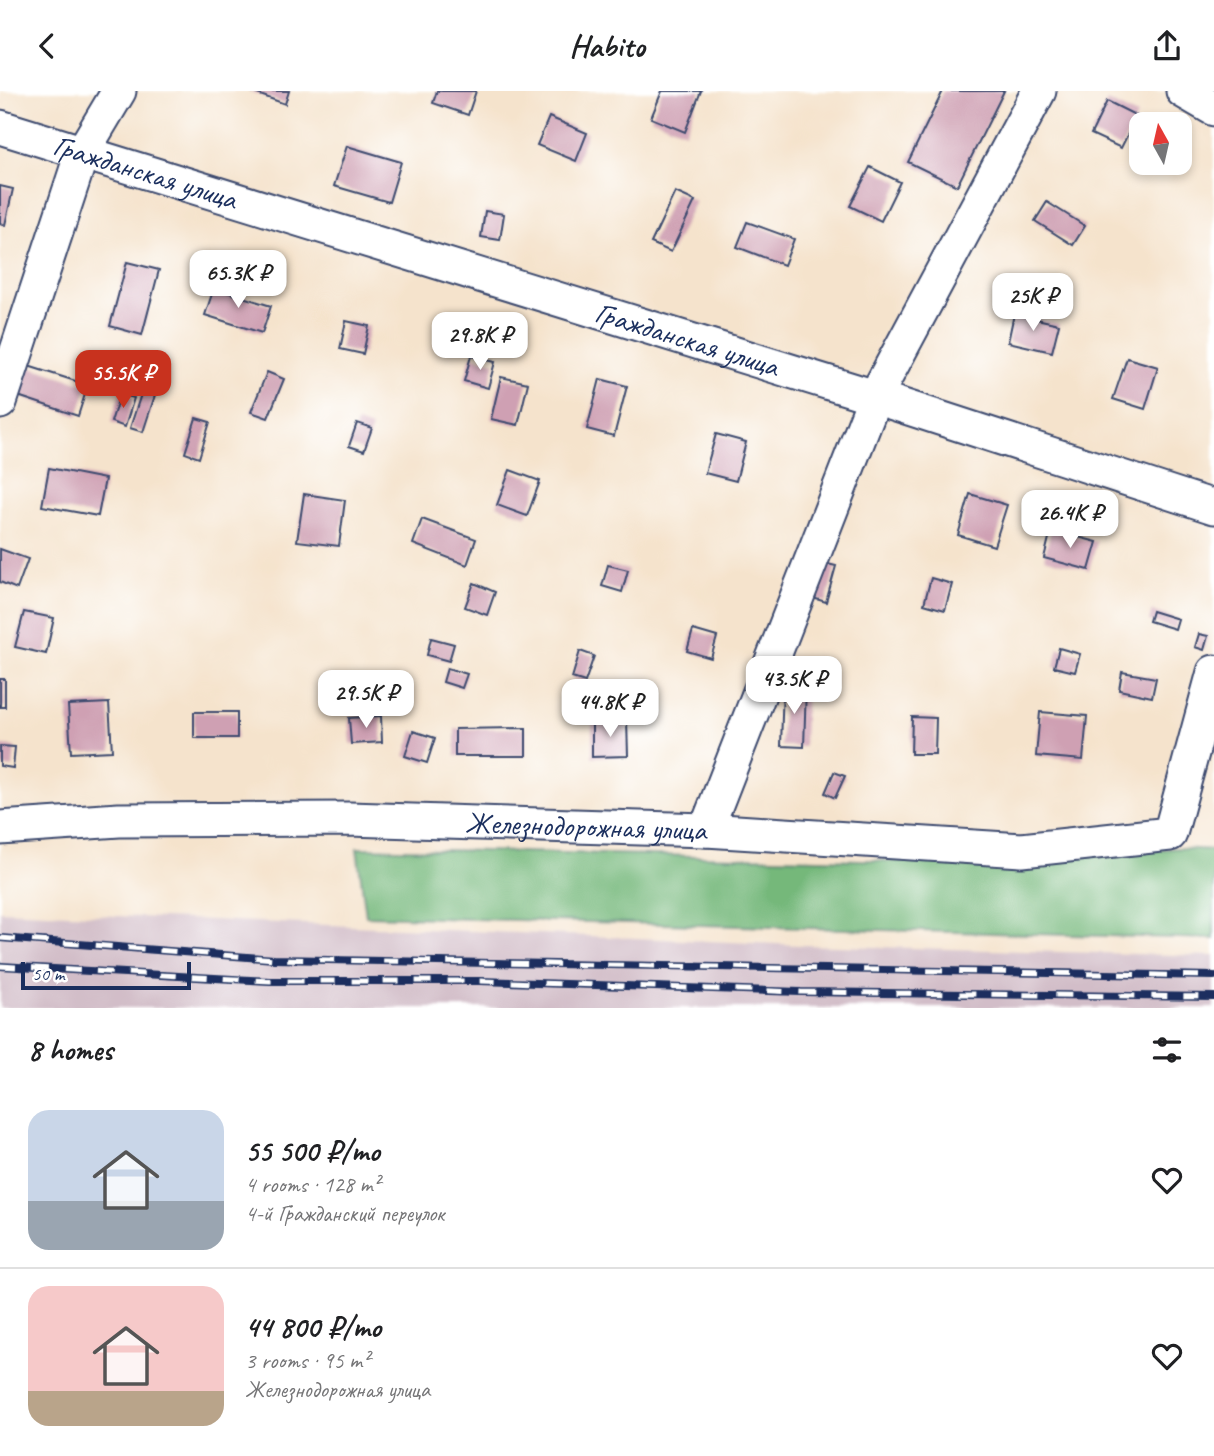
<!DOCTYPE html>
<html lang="en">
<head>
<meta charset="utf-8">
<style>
	body { margin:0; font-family:Caveat,sans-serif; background:#f6f6f6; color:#202124; height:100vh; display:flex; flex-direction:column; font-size:26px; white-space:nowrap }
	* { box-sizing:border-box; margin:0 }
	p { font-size:23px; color:#757577 }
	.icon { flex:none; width:38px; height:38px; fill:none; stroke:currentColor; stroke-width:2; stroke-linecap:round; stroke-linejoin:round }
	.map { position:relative; height:917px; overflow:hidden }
	.side { display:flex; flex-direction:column; background:#fff; flex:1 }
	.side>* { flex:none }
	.needle { width:46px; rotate:352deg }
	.tools { position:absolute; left:1129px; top:21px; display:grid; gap:14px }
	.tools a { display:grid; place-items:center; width:63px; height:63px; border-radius:14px; background:#fff; box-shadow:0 4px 10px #0003; font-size:35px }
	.scale { position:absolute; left:21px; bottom:18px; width:170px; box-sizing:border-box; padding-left:7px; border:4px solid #1b2f5e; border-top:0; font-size:19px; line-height:24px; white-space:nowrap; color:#1b2f5e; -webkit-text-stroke:5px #fff; paint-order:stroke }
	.price { position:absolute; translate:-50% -60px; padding:0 16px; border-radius:14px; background:#fff; color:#222; font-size:23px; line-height:46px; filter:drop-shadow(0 2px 4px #0008) }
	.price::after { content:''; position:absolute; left:50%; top:42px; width:21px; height:16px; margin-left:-10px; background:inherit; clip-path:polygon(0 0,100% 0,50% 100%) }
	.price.on { background:#c8321e; color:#fff }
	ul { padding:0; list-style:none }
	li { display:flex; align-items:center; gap:21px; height:175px; padding:0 28px }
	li+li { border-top:2px solid #e0e0e0 }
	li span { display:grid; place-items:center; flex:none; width:196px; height:140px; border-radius:21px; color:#555 }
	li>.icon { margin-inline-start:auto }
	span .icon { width:84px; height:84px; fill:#fffc; stroke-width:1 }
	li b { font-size:30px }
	h2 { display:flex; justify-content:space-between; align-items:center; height:84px; padding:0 28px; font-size:30px }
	header { display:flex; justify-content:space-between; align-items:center; height:91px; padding:0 28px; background:#fff; font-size:32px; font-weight:800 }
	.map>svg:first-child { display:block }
	.industrial { fill:#d2bdc8 }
	.forest { fill:#74b87a; stroke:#48746c; stroke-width:2 }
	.building { fill:#cfa0b3 }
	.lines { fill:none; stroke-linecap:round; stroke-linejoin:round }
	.minor-casing { stroke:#3c4a6e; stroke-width:37 }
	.minor { stroke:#fff; stroke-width:33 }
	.rail-casing { stroke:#1b2f5e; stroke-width:8 }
	.rail { stroke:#fff; stroke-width:5; stroke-dasharray:16; stroke-linecap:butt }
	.labels { text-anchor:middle; stroke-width:5; stroke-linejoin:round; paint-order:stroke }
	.street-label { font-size:30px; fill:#1b2f5e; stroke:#fff }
</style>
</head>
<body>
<header><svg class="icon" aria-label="back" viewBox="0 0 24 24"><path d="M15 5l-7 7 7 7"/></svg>Habito<svg class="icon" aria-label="share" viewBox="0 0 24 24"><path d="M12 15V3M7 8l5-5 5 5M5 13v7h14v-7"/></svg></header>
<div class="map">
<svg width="1214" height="917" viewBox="0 0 1214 917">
	<rect width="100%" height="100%" fill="#fff"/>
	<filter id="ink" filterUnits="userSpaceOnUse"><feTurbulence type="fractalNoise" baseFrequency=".0143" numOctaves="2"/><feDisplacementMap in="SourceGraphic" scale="14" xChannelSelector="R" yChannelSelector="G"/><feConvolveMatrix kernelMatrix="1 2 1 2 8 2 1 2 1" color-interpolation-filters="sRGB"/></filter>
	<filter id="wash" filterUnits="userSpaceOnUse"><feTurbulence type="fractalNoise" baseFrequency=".00686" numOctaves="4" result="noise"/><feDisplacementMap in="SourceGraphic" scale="28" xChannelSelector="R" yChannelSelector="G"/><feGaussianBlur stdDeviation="1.57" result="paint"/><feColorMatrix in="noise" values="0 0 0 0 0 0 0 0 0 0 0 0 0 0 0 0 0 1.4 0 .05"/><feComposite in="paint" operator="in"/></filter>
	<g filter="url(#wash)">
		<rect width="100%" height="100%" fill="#f5e3cc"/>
		<!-- industrial -->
		<polygon class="industrial" points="0,820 800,854 1214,865 1214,917 0,917"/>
		<!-- forest -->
		<polygon class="forest" points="357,757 989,772 1178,757 1214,759 1214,848 366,825"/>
		<g id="blocks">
			<!-- building -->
			<g class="building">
				<polygon points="249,0 289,0 285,13"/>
				<polygon points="437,0 476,0 468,24 433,12"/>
				<polygon points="662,0 701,0 685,41 651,27"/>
				<polygon points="943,0 1004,0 957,95 908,71"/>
				<polygon points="1107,10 1137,25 1121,57 1091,43"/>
				<polygon points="549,26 587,42 576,70 537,54"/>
				<polygon points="347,55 401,71 389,111 334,95"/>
				<polygon points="870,76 900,91 881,130 850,115"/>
				<polygon points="0,95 13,98 5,134 0,132"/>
				<polygon points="675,101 695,110 671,161 651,152"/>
				<polygon points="1047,111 1085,135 1073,154 1035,130"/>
				<polygon points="485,120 504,123 500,149 481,146"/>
				<polygon points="747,131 794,148 784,174 737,156"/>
				<polygon points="127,171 159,179 142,244 110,235"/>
				<polygon points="243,177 264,182 260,198 239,193"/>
				<polygon points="214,197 271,215 262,242 205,224"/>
				<polygon points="1014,223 1059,233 1052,261 1008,251"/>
				<polygon points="346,230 369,235 363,263 340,258"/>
				<polygon points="471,265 495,271 488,297 464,290"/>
				<polygon points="1127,267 1158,276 1145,318 1113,308"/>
				<polygon points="28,275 88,294 78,325 18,305"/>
				<polygon points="267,281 284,288 268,327 251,321"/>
				<polygon points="501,286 528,292 518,334 491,328"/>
				<polygon points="600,288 627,295 614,345 587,338"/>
				<polygon points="143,297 156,301 143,341 130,337"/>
				<polygon points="120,303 134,307 125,336 111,331"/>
				<polygon points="196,327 210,331 199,367 185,362"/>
				<polygon points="357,332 372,337 364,360 349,355"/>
				<polygon points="716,343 746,351 736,390 705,382"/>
				<polygon points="49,377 105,388 98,425 42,415"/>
				<polygon points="510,379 540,390 527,425 497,414"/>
				<polygon points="304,403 345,409 339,455 297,450"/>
				<polygon points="970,403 1007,414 994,455 958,444"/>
				<polygon points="422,428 476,448 467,474 413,453"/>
				<polygon points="1051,439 1097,451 1089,479 1044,467"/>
				<polygon points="0,458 28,468 17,498 0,491"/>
				<polygon points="815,470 836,475 826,511 806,505"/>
				<polygon points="608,474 628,479 622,501 602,495"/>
				<polygon points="931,487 952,493 945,519 924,513"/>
				<polygon points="474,492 495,501 487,524 465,516"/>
				<polygon points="1152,520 1178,528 1175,538 1149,530"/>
				<polygon points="24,521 54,527 46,563 15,556"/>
				<polygon points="693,539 717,546 711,567 687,560"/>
				<polygon points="1199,543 1208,545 1204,559 1195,556"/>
				<polygon points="431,547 454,553 449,570 427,564"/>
				<polygon points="1059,557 1080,563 1075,581 1054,576"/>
				<polygon points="580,560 594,565 585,591 572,587"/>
				<polygon points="447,577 467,583 462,597 443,591"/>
				<polygon points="1122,581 1156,587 1152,606 1119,599"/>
				<rect x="0" y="588" width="5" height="28"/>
				<polygon points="783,594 806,595 804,656 781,655"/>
				<polygon points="109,612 112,660 71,662 68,614"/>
				<rect x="194" y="621" width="43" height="26"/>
				<polygon points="1040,621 1087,625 1083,669 1036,665"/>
				<polygon points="381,625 382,651 351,653 349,627"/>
				<polygon points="912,626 936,627 935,663 911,663"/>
				<polygon points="627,629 628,665 592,666 592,630"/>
				<polygon points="526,637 526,665 455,665 455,638"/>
				<polygon points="413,640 435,647 427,672 405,665"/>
				<polygon points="0,655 15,656 13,677 0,675"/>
				<polygon points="834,681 845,685 835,707 825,702"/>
			</g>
		</g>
	</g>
	<g filter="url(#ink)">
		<use href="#blocks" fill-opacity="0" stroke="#3c4a6e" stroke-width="2"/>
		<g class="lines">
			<!-- minor casing -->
			<g class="minor-casing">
				<g id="minor">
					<polyline points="1183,0 1214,18"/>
					<path id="s1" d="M0 36 875 306 1214 416"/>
					<polyline points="0,311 82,62 119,0"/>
					<path id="s2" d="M0 737 119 729 349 728 706 739 1022 759 1170 743 1214 581"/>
					<polyline points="706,739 875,306 1039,0"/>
				</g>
			</g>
			<!-- minor -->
			<use href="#minor" class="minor"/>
			<!-- rail casing -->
			<g class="rail-casing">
				<g id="rail">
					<polyline points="0,847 274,868 1214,885"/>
					<polyline points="0,875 270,890 480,890 801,901 1214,906"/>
				</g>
			</g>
			<!-- rail -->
			<use href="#rail" class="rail"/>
		</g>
	</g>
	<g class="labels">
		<!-- street labels -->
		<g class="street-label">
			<text dy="10" stroke="none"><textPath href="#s1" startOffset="152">Гражданская улица</textPath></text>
			<text dy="10" stroke="none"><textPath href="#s1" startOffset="719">Гражданская улица</textPath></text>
			<text dy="10" stroke="none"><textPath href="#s2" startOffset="586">Железнодорожная улица</textPath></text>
		</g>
	</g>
</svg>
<div class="tools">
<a><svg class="needle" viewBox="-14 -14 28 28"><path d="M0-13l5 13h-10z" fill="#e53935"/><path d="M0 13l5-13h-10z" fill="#757577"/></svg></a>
</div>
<div class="scale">50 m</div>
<b class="price" style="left:238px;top:219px">65.3K ₽</b>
<b class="price" style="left:1033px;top:242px">25K ₽</b>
<b class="price" style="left:480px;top:281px">29.8K ₽</b>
<b class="price on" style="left:123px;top:319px">55.5K ₽</b>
<b class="price" style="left:1070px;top:459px">26.4K ₽</b>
<b class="price" style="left:794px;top:625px">43.5K ₽</b>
<b class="price" style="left:366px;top:639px">29.5K ₽</b>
<b class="price" style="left:610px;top:648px">44.8K ₽</b>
</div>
<section class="side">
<h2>8 homes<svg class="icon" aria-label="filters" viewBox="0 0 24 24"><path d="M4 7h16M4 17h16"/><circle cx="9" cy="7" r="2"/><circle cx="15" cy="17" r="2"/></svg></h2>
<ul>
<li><span style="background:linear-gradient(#c9d6e8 65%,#9aa5b1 0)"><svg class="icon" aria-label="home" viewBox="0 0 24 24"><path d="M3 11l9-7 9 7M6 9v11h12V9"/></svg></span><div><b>55 500 ₽/mo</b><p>4 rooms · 128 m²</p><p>4-й Гражданский переулок</p></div><svg class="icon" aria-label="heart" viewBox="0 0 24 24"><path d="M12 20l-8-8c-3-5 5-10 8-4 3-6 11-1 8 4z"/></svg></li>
<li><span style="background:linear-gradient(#f6c9c9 75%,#b9a48a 0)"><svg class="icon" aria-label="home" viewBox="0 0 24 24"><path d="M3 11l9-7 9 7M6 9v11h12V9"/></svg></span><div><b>44 800 ₽/mo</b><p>3 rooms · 95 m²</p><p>Железнодорожная улица</p></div><svg class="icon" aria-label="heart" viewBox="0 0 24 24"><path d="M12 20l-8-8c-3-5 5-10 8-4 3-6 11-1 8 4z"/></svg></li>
</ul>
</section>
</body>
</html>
